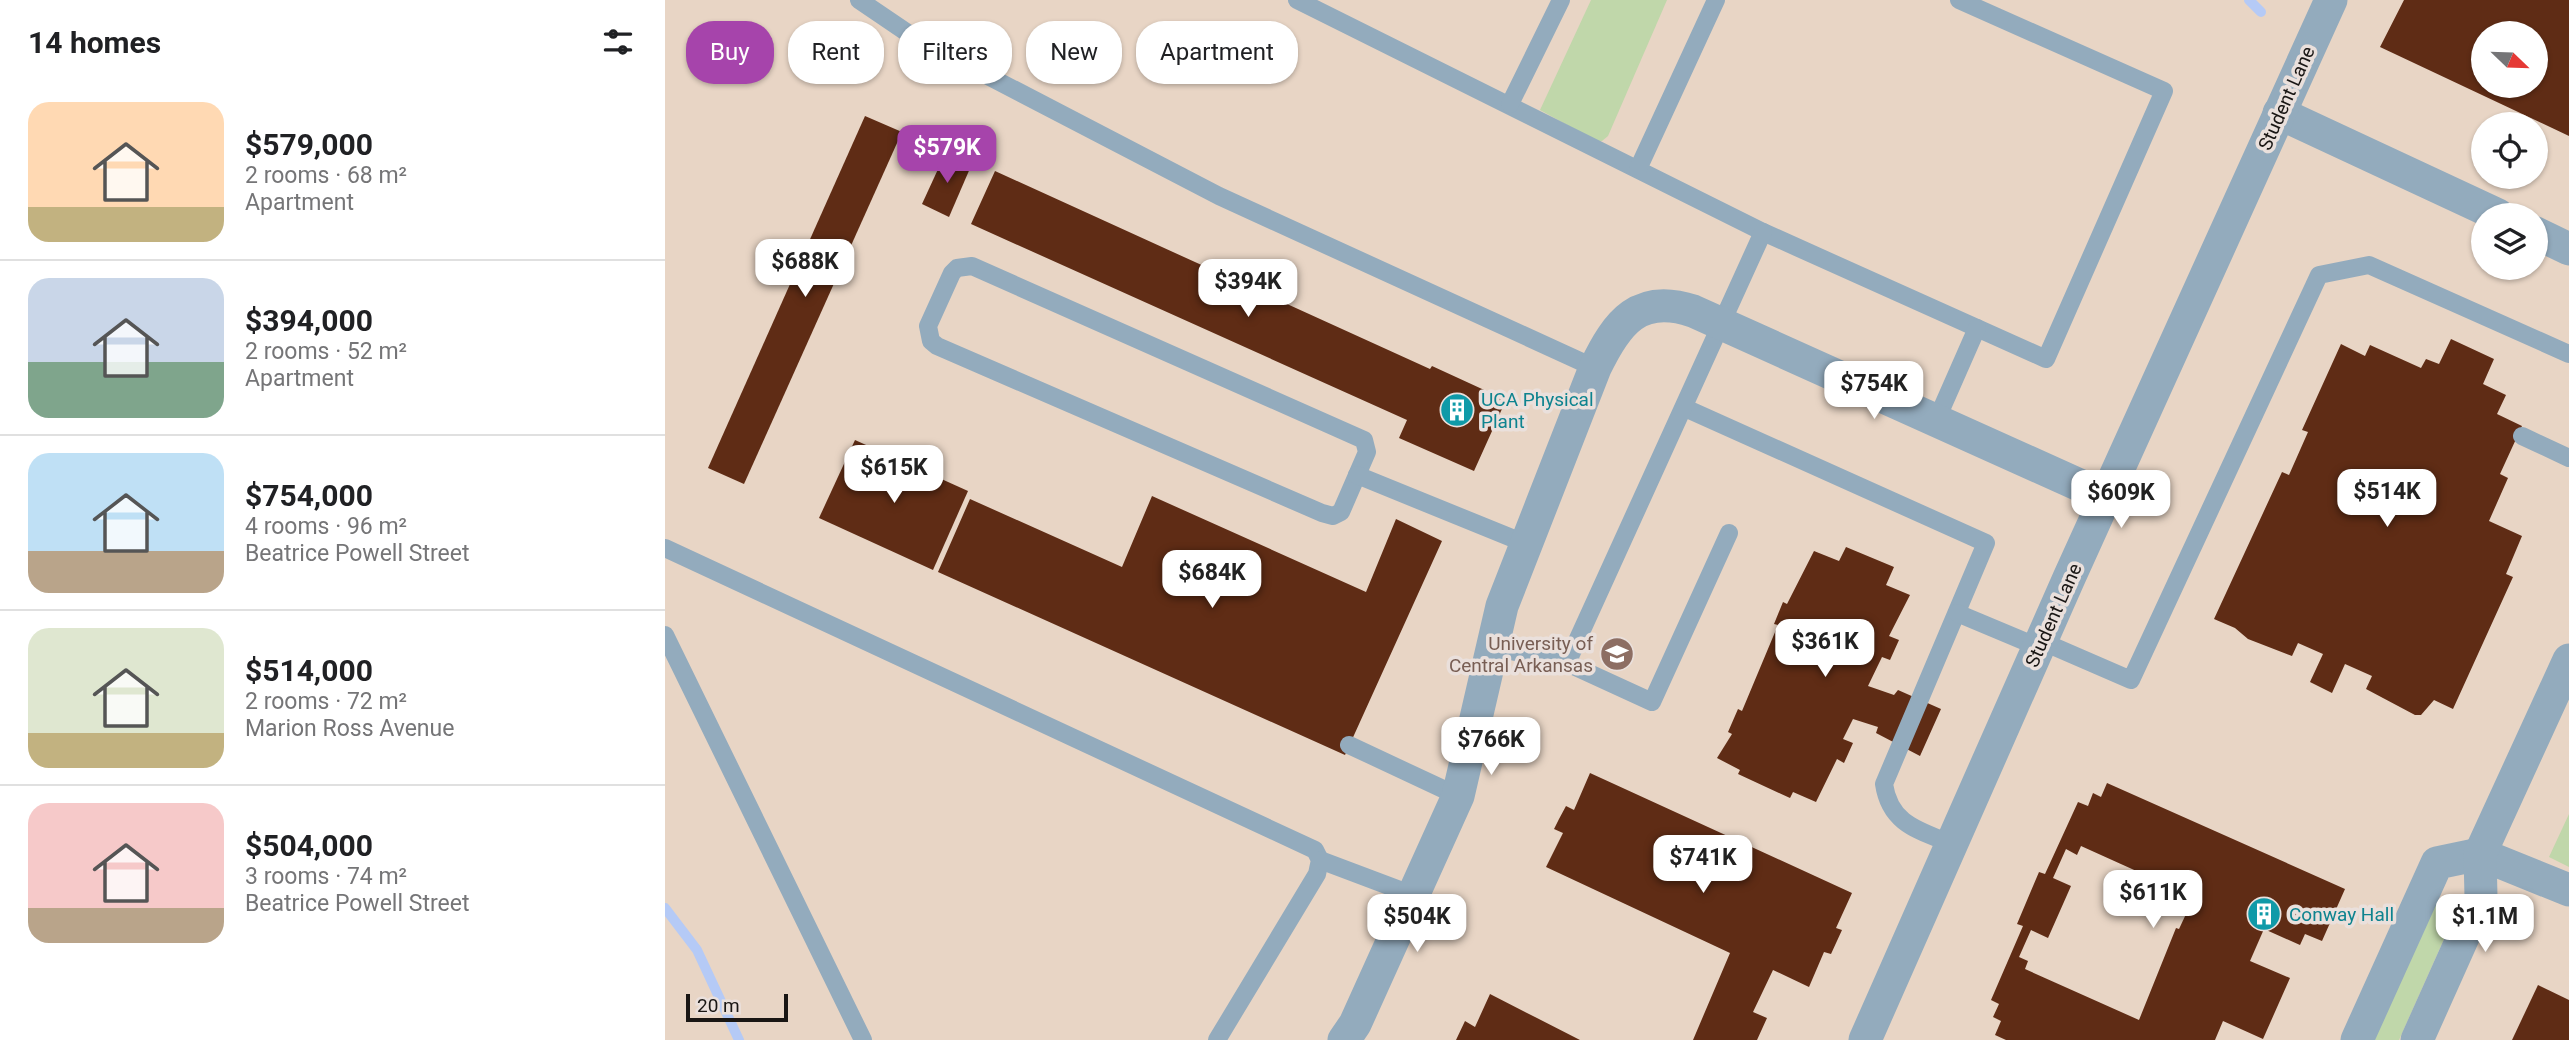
<!DOCTYPE html>
<html lang="en">
<head>
<meta charset="utf-8">
<style>
	body { margin:0; font-family:Roboto,sans-serif; background:#f6f6f6; color:#202124; height:100vh; display:flex; flex-direction:column; font-size:26px; white-space:nowrap }
	* { box-sizing:border-box; margin:0 }
	p { font-size:23px; color:#757577 }
	.icon { flex:none; width:38px; height:38px; fill:none; stroke:currentColor; stroke-width:2; stroke-linecap:round; stroke-linejoin:round }
	.map { position:relative; flex:1; overflow:hidden }
	.details { display:flex; flex-direction:column; background:#fff; width:665px }
	.details>* { flex:none }
	.top-card { position:absolute; left:21px; top:21px; width:665px; height:63px; display:flex; gap:14px }
	.needle { width:46px; rotate:113deg }
	.tools { position:absolute; left:1806px; top:21px; display:grid; gap:14px }
	.tools a { display:grid; place-items:center; width:77px; height:77px; border-radius:50%; background:#fff; box-shadow:0 2px 5px #0004; font-size:35px }
	.scale { position:absolute; left:21px; bottom:18px; width:102px; box-sizing:border-box; padding-left:7px; border:4px solid #191614; border-top:0; font-size:19px; line-height:24px; white-space:nowrap; color:#191614; -webkit-text-stroke:5px #eae0dc; paint-order:stroke }
	.price { position:absolute; translate:-50% -60px; padding:0 16px; border-radius:14px; background:#fff; color:#222; font-size:23px; line-height:46px; filter:drop-shadow(0 2px 4px #0008) }
	.price::after { content:''; position:absolute; left:50%; top:42px; width:21px; height:16px; margin-left:-10px; background:inherit; clip-path:polygon(0 0,100% 0,50% 100%) }
	.price.active { background:#a644ab; color:#fff }
	ul { padding:0; list-style:none }
	li { display:flex; align-items:center; gap:21px; height:175px; padding:0 28px }
	li+li { border-top:2px solid #e0e0e0 }
	li span { display:grid; place-items:center; flex:none; width:196px; height:140px; border-radius:21px; color:#555 }
	li>.icon { margin-inline-start:auto }
	span .icon { width:84px; height:84px; fill:#fffc; stroke-width:1 }
	li b { font-size:30px }
	h2 { display:flex; justify-content:space-between; align-items:center; height:84px; padding:0 28px; font-size:30px }
	.chip { padding:0 24px; border-radius:28px; background:#fff; box-shadow:0 2px 5px #0004; font-size:24px; line-height:63px }
	.chip.active { background:#a644ab; color:#fff }
	main { display:flex; flex:1; min-height:0 }
	.map>svg:first-child { display:block }
	.education { fill:#e8d5c5; fill-rule:evenodd }
	.green { fill:#c0d7aa }
	.lines { fill:none; stroke-linecap:round; stroke-linejoin:round }
	.stream { stroke:#b5caf6; stroke-width:10 }
	.building { fill:#5f2c15; fill-rule:evenodd }
	.lane { stroke:#93abbd; stroke-width:18 }
	.street { stroke:#93abbd; stroke-width:33 }
	.labels { text-anchor:middle; stroke-width:7; stroke-linejoin:round; paint-order:stroke }
	.street-label { font-size:19px; fill:#191614; stroke:#eae0dc }
	.culture-label { font-size:19px; fill:#0d838f; stroke:#eae0dc; text-anchor:start }
	.education-label { font-size:19px; fill:#785e54; stroke:#eae0dc; text-anchor:end }
</style>
</head>
<body>
<main>
<section class="details">
<h2>14 homes<svg class="icon" aria-label="filters" viewBox="0 0 24 24"><path d="M4 7h16M4 17h16"/><circle cx="9" cy="7" r="2"/><circle cx="15" cy="17" r="2"/></svg></h2>
<ul>
<li><span style="background:linear-gradient(#ffd9b3 75%,#c2b280 0)"><svg class="icon" aria-label="home" viewBox="0 0 24 24"><path d="M3 11l9-7 9 7M6 9v11h12V9"/></svg></span><div><b>$579,000</b><p>2 rooms · 68 m²</p><p>Apartment</p></div></li>
<li><span style="background:linear-gradient(#c9d6e8 60%,#7fa58c 0)"><svg class="icon" aria-label="home" viewBox="0 0 24 24"><path d="M3 11l9-7 9 7M6 9v11h12V9"/></svg></span><div><b>$394,000</b><p>2 rooms · 52 m²</p><p>Apartment</p></div></li>
<li><span style="background:linear-gradient(#bfe0f5 70%,#b9a48a 0)"><svg class="icon" aria-label="home" viewBox="0 0 24 24"><path d="M3 11l9-7 9 7M6 9v11h12V9"/></svg></span><div><b>$754,000</b><p>4 rooms · 96 m²</p><p>Beatrice Powell Street</p></div></li>
<li><span style="background:linear-gradient(#dfe7d0 75%,#c2b280 0)"><svg class="icon" aria-label="home" viewBox="0 0 24 24"><path d="M3 11l9-7 9 7M6 9v11h12V9"/></svg></span><div><b>$514,000</b><p>2 rooms · 72 m²</p><p>Marion Ross Avenue</p></div></li>
<li><span style="background:linear-gradient(#f6c9c9 75%,#b9a48a 0)"><svg class="icon" aria-label="home" viewBox="0 0 24 24"><path d="M3 11l9-7 9 7M6 9v11h12V9"/></svg></span><div><b>$504,000</b><p>3 rooms · 74 m²</p><p>Beatrice Powell Street</p></div></li>
</ul>
</section>
<div class="map">
<svg width="1904" height="1040" viewBox="0 0 1904 1040">
	<rect width="100%" height="100%" fill="#eae0dc"/>
	<!-- education -->
	<path class="education" d="M0 0H1904V1040H0ZM1818 33H1871V86H1818ZM1818 124H1871V177H1818ZM1818 215H1871V268H1818Z"/>
	<!-- green -->
	<g class="green">
		<polygon points="926,0 1002,0 943,136 937,141 931,141 875,110"/>
		<polygon points="1904,814 1904,867 1884,857"/>
		<polygon points="1766,898 1792,910 1734,1040 1701,1040"/>
	</g>
	<g class="lines">
		<!-- stream -->
		<g class="stream">
			<polyline points="1584,0 1596,12"/>
			<polyline points="0,908 32,950 74,1040"/>
		</g>
	</g>
	<!-- building -->
	<g class="building">
		<path d="M1739 0H1904V136L1715 47ZM1818 33H1871V86H1818Z"/>
		<polygon points="200,116 237,132 79,484 43,468"/>
		<polygon points="280,154 306,166 284,217 257,204"/>
		<polygon points="330,171 765,369 767,366 841,400 809,471 734,438 742,420 306,224"/>
		<polygon points="1786,339 1829,359 1818,384 1841,395 1832,414 1857,426 1835,474 1843,478 1824,521 1857,536 1841,574 1848,577 1788,709 1769,700 1756,715 1750,715 1701,689 1707,676 1680,664 1667,693 1645,682 1658,654 1633,643 1627,656 1583,639 1570,628 1549,619 1617,472 1624,475 1643,432 1637,430 1676,344 1700,356 1705,345 1756,368 1761,359 1774,364"/>
		<polygon points="190,440 303,491 268,570 154,518"/>
		<polygon points="487,496 701,592 731,519 777,541 680,755 273,572 305,499 457,567"/>
		<polygon points="1181,547 1229,567 1221,585 1245,595 1224,636 1234,640 1225,660 1217,657 1203,686 1229,695 1233,690 1276,709 1255,756 1211,733 1213,727 1188,719 1178,739 1188,743 1179,763 1172,759 1151,802 1128,792 1125,798 1073,774 1075,770 1052,758 1067,734 1063,732 1073,709 1077,711 1113,625 1109,624 1118,602 1122,604 1149,551 1174,561"/>
		<polygon points="925,773 1187,893 1171,928 1177,930 1166,954 1159,952 1144,987 1108,970 1088,1012 1102,1018 1092,1040 1028,1040 1065,953 881,867 898,833 889,829 894,819 901,806 909,810"/>
		<path d="M1442 783 1680 889 1657 941 1640 934 1635 945 1599 929 1585 961 1625 978 1598 1039 1558 1021 1550 1040H1341L1330 1035 1336 1021 1328 1017 1334 1004 1326 1000 1358 926 1352 924 1374 872 1380 874 1413 802 1423 806 1428 793 1436 797ZM1416 846 1529 897 1514 929 1511 928 1474 1020 1360 969 1363 961 1354 957 1366 930 1383 938 1406 886 1388 878 1401 849 1412 855Z"/>
		<polygon points="1873,985 1904,1000 1904,1040 1847,1040"/>
		<polygon points="825,994 915,1040 791,1040 800,1021 810,1027"/>
	</g>
	<g class="lines">
		<!-- lane -->
		<g class="lane">
			<polyline points="194,0 250,38 554,196 930,368"/>
			<polyline points="632,0 1098,232 1381,359 1499,91 1294,0"/>
			<polyline points="845,104 896,0"/>
			<polyline points="973,169 1051,0"/>
			<polygon points="307,266 699,440 702,452 676,512 668,516 657,513 272,346 266,341 263,326 287,273 292,268"/>
			<path d="M1020 408 1321 543 1219 784C1225 824 1253 830 1287 844"/>
			<polyline points="1272,419 1312,328"/>
			<polyline points="1857,436 1904,458"/>
			<polyline points="692,475 859,543"/>
			<polyline points="0,548 650,850 655,860 652,874 552,1040"/>
			<polyline points="1292,613 1373,647"/>
			<polyline points="0,635 198,1040"/>
			<polyline points="1376,641 1466,680 1654,275 1704,265 1904,354"/>
			<polyline points="827,647 902,663 987,702 1064,533"/>
			<polyline points="902,663 1098,232"/>
			<polyline points="684,745 793,796"/>
			<polyline points="655,860 748,895"/>
		</g>
		<!-- street -->
		<g class="street">
			<polyline points="1614,113 1833,215"/>
			<polyline points="1871,233 1904,249"/>
			<polyline points="1815,854 1904,890"/>
			<path d="M679 1040 690 1024 793 796 837 606 930 368C952 322 974 293 1028 311L1441 497"/>
			<polyline points="1200,1040 1404,578 1666,0"/>
			<polyline points="1692,1040 1772,863 1815,854"/>
			<polyline points="1752,1040 1816,897 1815,854 1904,660"/>
		</g>
	</g>
	<!-- icons -->
	<defs>
		<g id="building-disc" transform="scale(1.75)"><circle r="9.5" fill="#0f9aa8" stroke="#eae0dc"/><path d="M-4-6H4V6H1V3H-1V6H-4ZM-2.5-4.3h1.7v1.8h-1.7ZM.8-4.3h1.7v1.8H.8ZM-2.5-1h1.7V.8h-1.7ZM.8-1h1.7V.8H.8Z" fill="#fff"/></g>
		<g id="university-disc" transform="scale(1.75)"><circle r="9.5" fill="#8d6e63" stroke="#eae0dc"/><path d="M0-5L7-2L0 1L-7-2ZM-4 1L0 2.5L4 1V4Q0 6-4 4Z" fill="#fff"/></g>
	</defs>
	<g fill-rule="evenodd">
		<use href="#building-disc" x="792" y="410"/>
		<use href="#university-disc" x="952" y="654"/>
		<use href="#building-disc" x="1599" y="914"/>
	</g>
	<g class="labels">
		<!-- street labels -->
		<g class="street-label">
			<text transform="translate(1621 98) rotate(-66)" y="7">Student Lane</text>
			<text transform="translate(1388 615) rotate(-66)" y="7">Student Lane</text>
		</g>
		<!-- culture labels -->
		<g class="culture-label">
			<text x="816" y="406">UCA Physical<tspan x="816" dy="22">Plant</tspan></text>
			<text x="1624" y="921">Conway Hall</text>
		</g>
		<!-- education labels -->
		<g class="education-label">
			<text x="928" y="650">University of<tspan x="928" dy="22">Central Arkansas</tspan></text>
		</g>
	</g>
</svg>
<div class="tools">
<a><svg class="needle" viewBox="-14 -14 28 28"><path d="M0-13l5 13h-10z" fill="#e53935"/><path d="M0 13l5-13h-10z" fill="#757577"/></svg></a>
<a><svg class="icon" aria-label="locate" viewBox="0 0 24 24"><circle cx="12" cy="12" r="6"/><path d="M12 2v4M12 18v4M2 12h4M18 12h4"/></svg></a>
<a><svg class="icon" aria-label="layers" viewBox="0 0 24 24"><path d="M12 4l9 5-9 5-9-5zM3 14l9 5 9-5"/></svg></a>
</div>
<div class="scale">20 m</div>
<b class="price active" style="left:282px;top:185px">$579K</b>
<b class="price" style="left:140px;top:299px">$688K</b>
<b class="price" style="left:583px;top:319px">$394K</b>
<b class="price" style="left:1209px;top:421px">$754K</b>
<b class="price" style="left:229px;top:505px">$615K</b>
<b class="price" style="left:1722px;top:529px">$514K</b>
<b class="price" style="left:1456px;top:530px">$609K</b>
<b class="price" style="left:547px;top:610px">$684K</b>
<b class="price" style="left:1160px;top:679px">$361K</b>
<b class="price" style="left:826px;top:777px">$766K</b>
<b class="price" style="left:1038px;top:895px">$741K</b>
<b class="price" style="left:1488px;top:930px">$611K</b>
<b class="price" style="left:752px;top:954px">$504K</b>
<b class="price" style="left:1820px;top:954px">$1.1M</b>
<div class="top-card">
<a class="chip active">Buy</a>
<a class="chip">Rent</a>
<a class="chip">Filters</a>
<a class="chip">New</a>
<a class="chip">Apartment</a>
</div>
</div>
</main>
</body>
</html>
